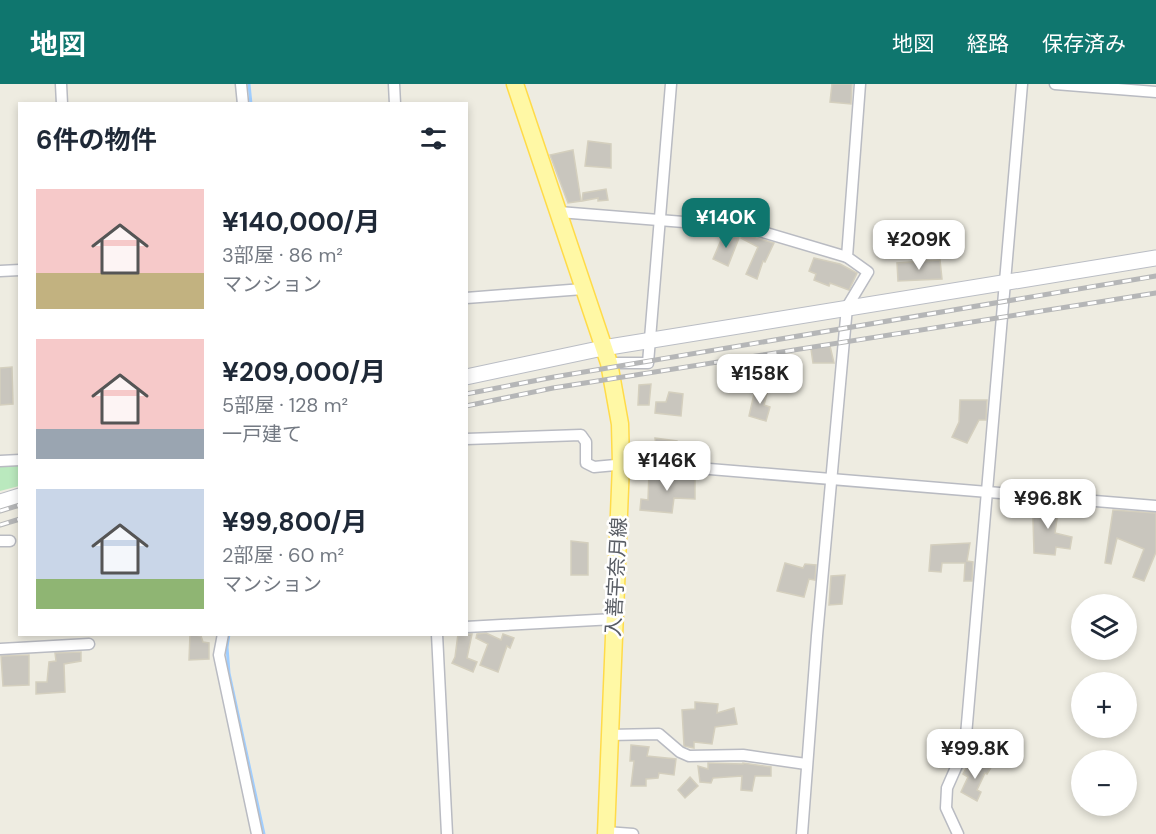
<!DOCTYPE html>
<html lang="ja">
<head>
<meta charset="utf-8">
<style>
	body { margin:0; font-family:"DM Sans","Noto Sans JP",sans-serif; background:#f6f6f7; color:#1f2937; height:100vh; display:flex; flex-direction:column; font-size:22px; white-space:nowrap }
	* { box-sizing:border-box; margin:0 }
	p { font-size:20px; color:#747a83 }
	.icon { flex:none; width:33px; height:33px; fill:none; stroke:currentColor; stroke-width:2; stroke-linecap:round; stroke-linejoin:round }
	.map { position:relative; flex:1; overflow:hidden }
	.side { position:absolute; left:18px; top:18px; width:450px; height:534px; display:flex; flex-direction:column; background:#fff; border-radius:0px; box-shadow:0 3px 9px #0003 }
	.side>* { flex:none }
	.tools { position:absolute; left:1071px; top:510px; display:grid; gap:12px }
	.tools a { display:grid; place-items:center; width:66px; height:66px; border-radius:50%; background:#fff; box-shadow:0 3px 9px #0003; font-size:30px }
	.price { position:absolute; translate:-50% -51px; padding:0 14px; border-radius:12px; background:#fff; color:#222; font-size:20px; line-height:39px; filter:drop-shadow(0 2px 3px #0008) }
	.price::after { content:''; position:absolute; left:50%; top:36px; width:18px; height:14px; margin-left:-9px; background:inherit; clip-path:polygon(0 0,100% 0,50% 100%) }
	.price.active { background:#0f766e; color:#fff }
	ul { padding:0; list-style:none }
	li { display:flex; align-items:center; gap:18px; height:150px; padding:0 18px }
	li span { display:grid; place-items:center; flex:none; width:168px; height:120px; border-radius:0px; color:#555 }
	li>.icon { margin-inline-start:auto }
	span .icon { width:72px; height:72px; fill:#fffc; stroke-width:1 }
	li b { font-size:26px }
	h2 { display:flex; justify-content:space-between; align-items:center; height:72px; padding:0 18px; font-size:26px }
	header { display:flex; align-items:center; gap:36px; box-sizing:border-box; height:84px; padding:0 30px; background:#0f766e; color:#fff }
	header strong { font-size:28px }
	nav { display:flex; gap:33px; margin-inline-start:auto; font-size:21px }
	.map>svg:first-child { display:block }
	.green { fill:#bae9be }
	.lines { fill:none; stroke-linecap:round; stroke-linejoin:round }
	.stream { stroke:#a0ceff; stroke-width:3 }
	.building { fill:#c9c6be; stroke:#d4cfbe; stroke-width:1.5 }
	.street-casing { stroke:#b9bbc2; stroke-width:13 }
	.secondary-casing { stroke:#babdc4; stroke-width:17 }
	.primary-casing { stroke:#ffdb49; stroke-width:19 }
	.street { stroke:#fff; stroke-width:10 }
	.secondary { stroke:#fff; stroke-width:15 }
	.primary { stroke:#fff8a5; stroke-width:16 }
	.rail-casing { stroke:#b5b6b7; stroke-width:5 }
	.rail { stroke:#fff; stroke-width:3; stroke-dasharray:9; stroke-linecap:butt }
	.labels { text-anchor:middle; stroke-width:5; stroke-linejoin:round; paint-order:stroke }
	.street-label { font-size:20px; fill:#595d64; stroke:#fff }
</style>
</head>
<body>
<header>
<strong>地図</strong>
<nav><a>地図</a><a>経路</a><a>保存済み</a></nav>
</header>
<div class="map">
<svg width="1156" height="750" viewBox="0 0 1156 750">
	<rect width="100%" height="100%" fill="#eeece1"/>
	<!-- green -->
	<polygon class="green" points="19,380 19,402 0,407 0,382"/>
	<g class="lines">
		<!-- stream -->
		<g class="stream">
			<polyline points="249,0 251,20"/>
			<polyline points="229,550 227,563 229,589 264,750"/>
		</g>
	</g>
	<!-- building -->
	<g class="building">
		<polygon points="832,0 852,0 851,20 830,18"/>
		<polygon points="588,57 611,60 611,84 585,82"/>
		<polygon points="573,66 581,117 568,119 550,71"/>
		<polygon points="606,105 608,116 598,117 598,114 582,117 583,109"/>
		<polygon points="724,149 739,154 728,182 713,175"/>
		<polygon points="742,150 774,159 765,178 763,177 757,195 746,190 758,163 741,154"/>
		<polygon points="814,174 840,180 857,189 849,206 830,199 829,202 814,196 816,190 809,187"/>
		<polygon points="940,176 942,195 898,197 897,179"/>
		<polygon points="830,262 834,279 813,279 811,265"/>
		<polygon points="12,283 13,320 0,321 0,284"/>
		<polygon points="651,300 649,321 638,321 639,301"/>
		<polygon points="760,300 769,302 764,321 770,323 766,337 749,332 754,310 759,312"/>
		<polygon points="669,308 683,310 681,332 655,329 656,318 666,318"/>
		<polygon points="960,316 987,316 986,336 979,336 967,359 952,353 959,338"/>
		<polygon points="655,354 677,357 678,372 657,370"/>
		<polygon points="649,388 695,393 695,415 674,414 672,429 640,426 641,415 648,416"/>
		<polygon points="1035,419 1059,421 1055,449 1072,453 1070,465 1056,463 1055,471 1034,469 1033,435"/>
		<polygon points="1113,426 1156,429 1156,468 1144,497 1133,493 1144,465 1117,454 1111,480 1105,479"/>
		<polygon points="571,457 588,459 588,491 571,491"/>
		<polygon points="970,459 967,477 973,478 972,497 964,497 965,479 942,479 941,488 929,487 931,461"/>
		<polygon points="785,479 803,484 805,480 816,481 815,496 809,495 804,513 777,507"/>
		<polygon points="845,491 842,520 829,521 831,492"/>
		<polygon points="486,549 501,556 503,550 514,554 510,564 507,562 498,588 480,581 488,560 476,554 477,550"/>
		<polygon points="190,550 201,552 203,558 209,559 209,575 189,576"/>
		<polygon points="458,550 472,550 467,574 477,578 473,588 452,579 455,573"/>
		<polygon points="81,568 81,577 64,580 65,608 36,610 36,598 47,598 49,578 56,577 55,569"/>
		<polygon points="29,571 29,601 3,602 1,572"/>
		<polygon points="695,618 718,620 717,629 734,624 737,640 715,643 712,660 694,658 694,664 684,662 682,626 695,625"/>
		<polygon points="631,661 649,663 647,672 676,675 674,691 659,689 658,694 646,695 646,702 631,702 634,677 630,677"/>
		<polygon points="981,678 992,682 987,690 985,689 977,706 981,708 977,717 961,708 968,693 963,690 968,681 978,688"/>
		<polygon points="708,679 743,680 743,679 771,683 771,692 755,692 752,707 741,706 742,692 713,694 711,699 700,698 698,682 708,685"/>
		<polygon points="690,693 698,702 685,714 678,706"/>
	</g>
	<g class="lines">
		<!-- street casing -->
		<g class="street-casing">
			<g id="street">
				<polyline points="61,0 62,20"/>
				<polyline points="241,0 243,20"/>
				<polyline points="394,0 395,20"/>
				<polyline points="1055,0 1156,8"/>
				<polyline points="559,128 746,143 847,173"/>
				<polyline points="0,187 20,186"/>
				<polyline points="466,214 583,205"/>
				<polyline points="609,279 648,279 671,0"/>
				<polyline points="466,355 581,351 586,358 586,379 594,383 637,379 1156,422"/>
				<polyline points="0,377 20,376"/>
				<polyline points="0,457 10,457"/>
				<polyline points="466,543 614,535"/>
				<polyline points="223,550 219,571 257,750"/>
				<polyline points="437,550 447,750"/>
				<polyline points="0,565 89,560"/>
				<polyline points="609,651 659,650 680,668 689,672 743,671 806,680"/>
				<polyline points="606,748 633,750"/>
				<polyline points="802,750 817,552 847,223 868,188 847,173 860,0"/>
				<polyline points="958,750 946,724 947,704 965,663 1022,0"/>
			</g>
		</g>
		<!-- secondary casing -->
		<g class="secondary-casing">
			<g id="secondary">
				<polyline points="466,293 603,264 1156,174"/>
				<polyline points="0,418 20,412"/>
			</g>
		</g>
		<!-- primary casing -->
		<g class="primary-casing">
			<polyline id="primary" points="515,0 609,279 620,340 621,380 606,750"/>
		</g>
		<!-- street -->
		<use href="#street" class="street"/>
		<!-- secondary -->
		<use href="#secondary" class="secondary"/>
		<!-- primary -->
		<use href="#primary" class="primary"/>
		<!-- rail casing -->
		<g class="rail-casing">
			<g id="rail">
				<polyline points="466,310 554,293 1156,192"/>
				<polyline points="466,322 553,304 1156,209"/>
				<polyline points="0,427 20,421"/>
				<polyline points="0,441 20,435"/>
			</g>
		</g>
		<!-- rail -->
		<use href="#rail" class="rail"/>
	</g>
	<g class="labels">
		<!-- street labels -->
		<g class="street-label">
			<text transform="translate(616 493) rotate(-87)" y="7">入善宇奈月線</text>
		</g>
	</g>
</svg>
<div class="tools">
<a><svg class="icon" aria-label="layers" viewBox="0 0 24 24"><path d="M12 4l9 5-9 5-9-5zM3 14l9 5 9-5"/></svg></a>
<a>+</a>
<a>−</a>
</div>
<b class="price active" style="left:726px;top:165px">¥140K</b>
<b class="price" style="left:919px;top:187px">¥209K</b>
<b class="price" style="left:760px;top:321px">¥158K</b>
<b class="price" style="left:667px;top:408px">¥146K</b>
<b class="price" style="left:1048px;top:446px">¥96.8K</b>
<b class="price" style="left:975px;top:696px">¥99.8K</b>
<section class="side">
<h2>6件の物件<svg class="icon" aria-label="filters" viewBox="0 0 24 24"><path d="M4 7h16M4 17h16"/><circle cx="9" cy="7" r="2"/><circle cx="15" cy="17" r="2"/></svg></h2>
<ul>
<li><span style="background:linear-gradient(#f6c9c9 70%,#c2b280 0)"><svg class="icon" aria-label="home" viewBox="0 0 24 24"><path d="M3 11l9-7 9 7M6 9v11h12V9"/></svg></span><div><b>¥140,000/月</b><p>3部屋 · 86 m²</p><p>マンション</p></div></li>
<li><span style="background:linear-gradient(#f6c9c9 75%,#9aa5b1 0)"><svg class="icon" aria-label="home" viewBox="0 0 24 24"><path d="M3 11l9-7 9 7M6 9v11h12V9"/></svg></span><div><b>¥209,000/月</b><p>5部屋 · 128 m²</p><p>一戸建て</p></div></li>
<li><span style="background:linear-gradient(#c9d6e8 75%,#8fb573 0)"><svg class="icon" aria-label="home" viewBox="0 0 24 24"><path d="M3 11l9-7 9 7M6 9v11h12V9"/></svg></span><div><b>¥99,800/月</b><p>2部屋 · 60 m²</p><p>マンション</p></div></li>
</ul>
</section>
</div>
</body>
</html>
